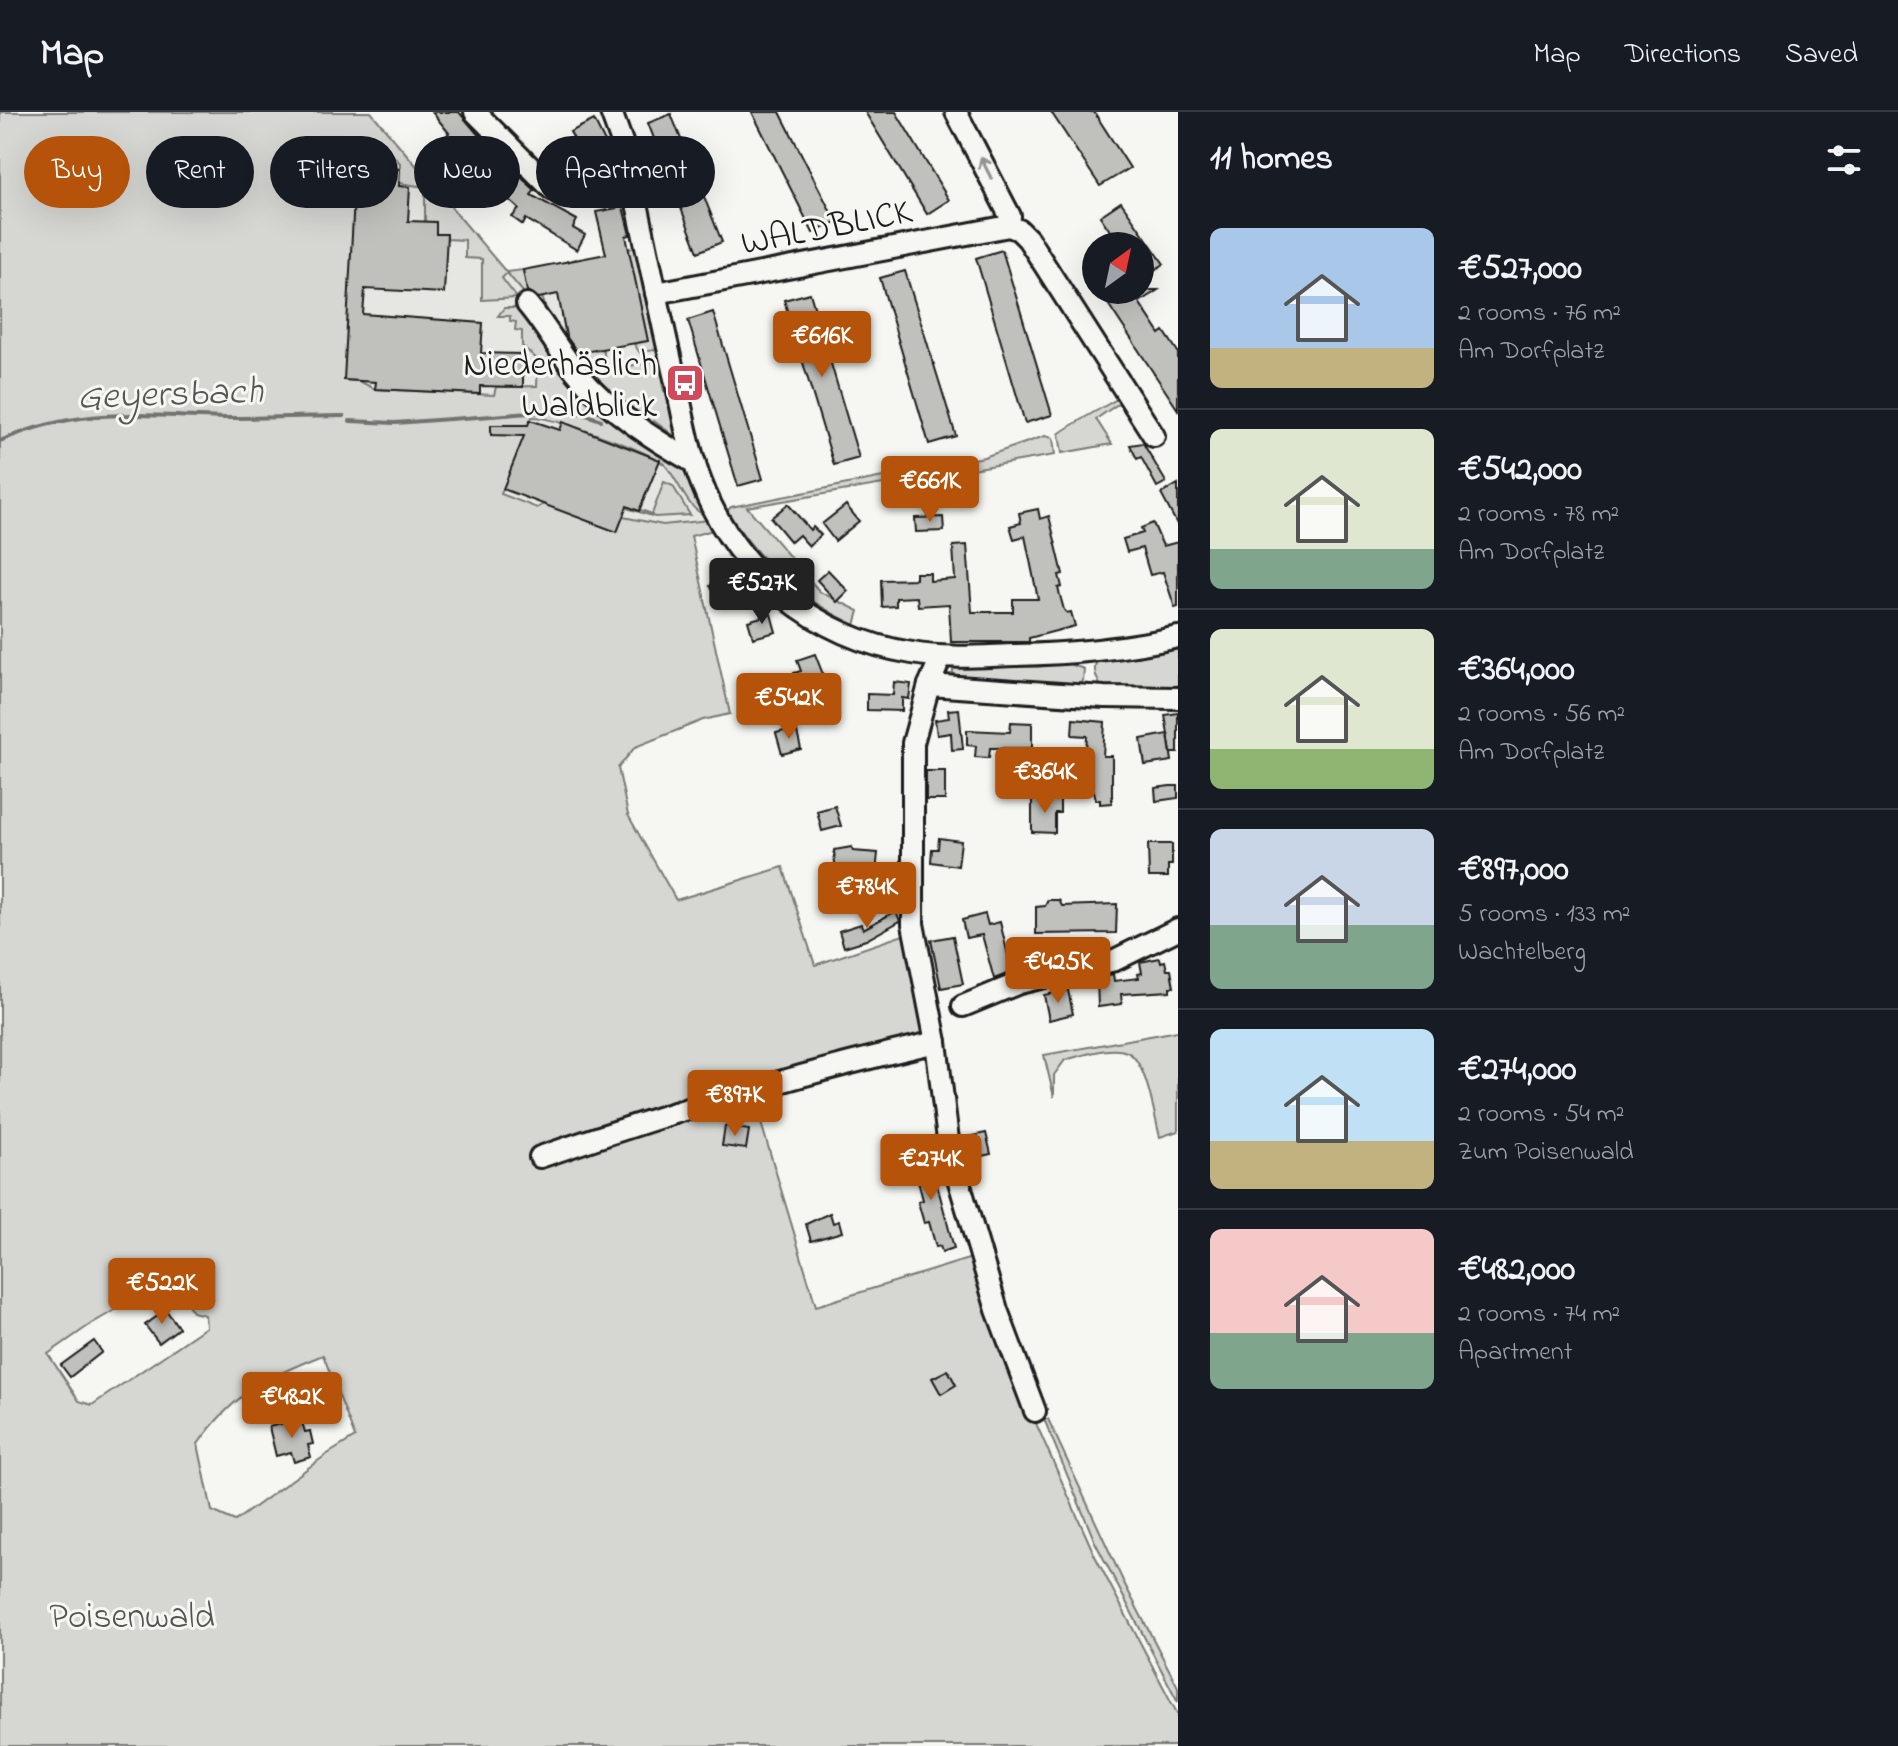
<!DOCTYPE html>
<html lang="en">
<head>
<meta charset="utf-8">
<style>
	body { margin:0; font-family:"Indie Flower",sans-serif; background:#20242c; color:#f1f3f6; height:100vh; display:flex; flex-direction:column; font-size:30px; white-space:nowrap }
	* { box-sizing:border-box; margin:0 }
	p { font-size:26px; color:#9ea1a6 }
	.icon { flex:none; width:44px; height:44px; fill:none; stroke:currentColor; stroke-width:2; stroke-linecap:round; stroke-linejoin:round }
	.map { position:relative; flex:1; overflow:hidden }
	.side { display:flex; flex-direction:column; background:#171b24; width:720px }
	.side>* { flex:none }
	.banner { position:absolute; left:24px; top:24px; width:760px; height:72px; display:flex; gap:16px }
	.needle { width:52px; rotate:33deg }
	.controls { position:absolute; left:1082px; top:120px; display:grid; gap:16px }
	.controls a { display:grid; place-items:center; width:72px; height:72px; border-radius:50%; background:#171b24; box-shadow:0 8px 32px #0002; font-size:40px }
	.price { position:absolute; translate:-50% -68px; padding:0 18px; border-radius:8px; background:#b45309; color:#fff; font-size:26px; line-height:52px; filter:drop-shadow(0 2px 4px #0008) }
	.price::after { content:''; position:absolute; left:50%; top:48px; width:24px; height:18px; margin-left:-12px; background:inherit; clip-path:polygon(0 0,100% 0,50% 100%) }
	.price.current { background:#222; color:#fff }
	ul { padding:0; list-style:none }
	li { display:flex; align-items:center; gap:24px; height:200px; padding:0 32px }
	li+li { border-top:2px solid #363941 }
	li span { display:grid; place-items:center; flex:none; width:224px; height:160px; border-radius:12px; color:#555 }
	li>.icon { margin-inline-start:auto }
	span .icon { width:96px; height:96px; fill:#fffc; stroke-width:1 }
	li b { font-size:34px }
	h2 { display:flex; justify-content:space-between; align-items:center; height:96px; padding:0 32px; font-size:34px }
	.pill { padding:0 28px; border-radius:36px; background:#171b24; box-shadow:0 8px 32px #0002; font-size:28px; line-height:72px }
	.pill.current { background:#b45309; color:#fff }
	header { display:flex; align-items:center; gap:48px; box-sizing:border-box; height:112px; padding:0 40px; background:#171b24; border-bottom:2px solid #363941 }
	header strong { font-size:38px }
	nav { display:flex; gap:44px; margin-inline-start:auto; font-size:28px }
	main { display:flex; flex:1; min-height:0 }
	.map>svg:first-child { display:block }
	.built { fill:#e6e6e2 }
	.green { fill:#d6d6d2; stroke:#797977; stroke-width:2; fill-rule:evenodd }
	.lines { fill:none; stroke-linecap:round; stroke-linejoin:round }
	.stream { stroke:#727271; stroke-width:4 }
	.building { fill:#c0c0bd; stroke:#1c1c1c; stroke-width:2 }
	.minor-casing { stroke:#1c1c1c; stroke-width:26 }
	.minor { stroke:#f6f6f2; stroke-width:20 }
	.oneway { stroke:#949492 }
	.labels { text-anchor:middle; stroke-width:6; stroke-linejoin:round; paint-order:stroke }
	.street-label { font-size:36px; fill:#1c1c1c; stroke:#f6f6f2 }
	.poi-label { font-size:36px; fill:#1c1c1c; stroke:#f6f6f2; text-anchor:end }
	.park-label { font-size:36px; fill:#545453; stroke:#f6f6f2 }
	.water-label { font-size:38px; font-style:italic; fill:#565654; stroke:#f6f6f2 }
</style>
</head>
<body>
<header>
<strong>Map</strong>
<nav><a>Map</a><a>Directions</a><a>Saved</a></nav>
</header>
<main>
<div class="map">
<svg width="1178" height="1634" viewBox="0 0 1178 1634">
	<rect width="100%" height="100%" fill="#f6f6f2"/>
	<filter id="ink" filterUnits="userSpaceOnUse"><feTurbulence type="fractalNoise" baseFrequency=".0125" numOctaves="2"/><feDisplacementMap in="SourceGraphic" scale="16" xChannelSelector="R" yChannelSelector="G"/><feConvolveMatrix kernelMatrix="1 2 1 2 8 2 1 2 1" color-interpolation-filters="sRGB"/></filter>
	<g filter="url(#ink)">
		<!-- built -->
		<g class="built">
			<polygon points="357,32 384,34 425,75 437,110 447,122 466,128 517,183 501,166 507,161 640,134 659,248 635,252 628,259 557,257 537,274 494,283 375,277 359,269 344,268"/>
			<polygon points="541,304 660,348 679,370 690,391 706,397 712,409 663,413 623,406 617,420 501,382 531,305"/>
		</g>
		<!-- green -->
		<g class="green">
			<path d="M0 0H371L506 160 523 158 529 187 542 185 549 205 529 187 507 161 502 166 517 186 482 188V147L465 146V128L447 127V122H436V111L425 110V75L399 71 400 51 384 34 358 32 345 268 359 269 375 277 494 283 496 275 537 274 538 248 522 234V219L515 218 516 210 510 209V204H498L504 196H518L527 201 690 358 706 397 701 401C686 394 676 364 665 353 652 340 551 304 532 305L501 382 537 396 544 392 617 420 623 405 663 413 709 408 717 417 691 424 730 602 703 608 635 635 618 656 628 703 676 788 783 755 815 853 909 821 925 922 750 974 816 1194 978 1144 1030 1298 1095 1444 1178 1603V1634H0ZM170 1166 193 1200 205 1203 206 1215 92 1293 79 1289 48 1242 91 1212ZM323 1243 355 1325 326 1343 235 1409 212 1399 198 1332C234 1281 267 1265 323 1243Z"/>
			<polygon points="640,134 658,237 640,241 634,232 647,229 628,137"/>
			<polygon points="576,147 595,239 603,238 608,258 661,248 665,270 662,271 664,279 667,279 675,318 683,331 672,333 676,325 654,309 649,315 645,314 585,259 586,240 567,149"/>
			<path d="M1122 284 1128 285 1096 307 1112 332 1062 341 1059 322C1061 318 1111 291 1122 284Z"/>
			<path d="M1045 324 1053 326 1055 343 747 395 820 480 859 499 855 513C800 487 760 451 727 399L731 395 984 345Z"/>
			<polygon points="664,370 673,374 690,403 655,405 620,394 618,390 652,402"/>
			<path d="M1178 531V578H1103C1098 570 1091 556 1098 548Z"/>
			<polygon points="1064,550 1084,557 1083,569 1077,577 953,566 953,553"/>
			<path d="M1178 919V1019L1160 1025C1154 1004 1147 949 1127 940 1110 933 1082 944 1065 948L1054 963V985L1044 943Z"/>
			<polygon points="1044,1307 1048,1307 1123,1469 1178,1575 1178,1590 1095,1430"/>
		</g>
		<g class="lines">
			<!-- stream -->
			<g class="stream">
				<polyline points="350,309 395,311 572,298 601,308"/>
				<path d="M0 329C83 292 148 305 234 306 271 306 308 304 344 304"/>
			</g>
		</g>
		<!-- building -->
		<g class="building">
			<polygon points="432,0 459,0 487,33 468,49 446,24 449,21"/>
			<polygon points="752,0 780,0 836,110 813,121"/>
			<polygon points="865,0 896,0 949,88 927,102"/>
			<polygon points="1051,0 1094,0 1130,56 1100,74"/>
			<polygon points="671,2 722,130 698,140 648,11"/>
			<polygon points="594,8 607,34 584,46 570,20"/>
			<polygon points="357,32 373,33 372,55 400,57 399,74 410,75 408,109 436,110 436,122 447,122 444,181 365,177 363,202 483,211 481,241 523,242 523,275 480,274 480,282 375,277 376,270 344,268"/>
			<polygon points="474,44 495,67 483,81 457,58"/>
			<polygon points="512,57 535,78 531,83 577,108 573,116 585,123 577,138 526,107 523,113 512,105 519,97 496,76"/>
			<polygon points="1121,90 1164,152 1140,167 1140,134 1120,134 1100,104"/>
			<polygon points="623,95 630,123 626,124 648,229 578,241 566,224 558,182 539,186 527,179 523,158 606,142 596,100"/>
			<polygon points="1002,138 1052,303 1025,311 976,146"/>
			<polygon points="905,159 956,324 929,332 880,166"/>
			<polygon points="1099,178 1158,178 1139,190 1160,222 1164,219 1178,240 1178,298"/>
			<polygon points="810,181 859,346 834,353 784,188"/>
			<polygon points="713,200 763,367 738,374 688,208"/>
			<polygon points="530,308 560,318 563,310 660,348 639,399 627,394 617,420 503,377 524,324 491,323 491,313 528,313"/>
			<polygon points="1143,331 1166,370 1157,375 1141,345 1137,347 1130,333"/>
			<polygon points="1178,372 1178,414 1161,382"/>
			<polygon points="788,392 810,418 813,415 821,423 809,434 799,423 791,430 771,406"/>
			<polygon points="846,393 859,409 835,429 822,412"/>
			<polygon points="1038,397 1040,407 1049,404 1063,462 1059,463 1062,475 1058,476 1064,498 1067,501 1071,500 1075,514 1029,526 1029,530 951,530 949,492 918,494 917,485 896,486 896,494 882,495 881,468 916,467 916,461 930,461 930,469 955,467 953,434 967,433 972,500 1013,500 1013,487 1038,487 1025,424 1014,427 1010,414 1021,411 1019,401"/>
			<polygon points="943,405 944,419 916,420 915,406"/>
			<polygon points="1153,411 1163,434 1178,430 1178,495 1175,496 1163,460 1150,463 1142,436 1127,440 1123,427 1143,421 1141,416"/>
			<polygon points="828,458 848,479 837,490 817,468"/>
			<polygon points="728,460 746,483 726,495 710,474"/>
			<polygon points="771,502 776,520 753,526 748,509"/>
			<polygon points="815,542 824,565 799,574 794,561 801,559 797,548"/>
			<polygon points="894,570 911,572 909,587 902,586 902,599 867,598 867,582 893,583"/>
			<polygon points="959,597 963,637 952,638 951,621 937,623 935,608 949,606 948,598"/>
			<polygon points="1178,601 1178,641 1171,641 1165,603"/>
			<polygon points="1073,607 1105,610 1103,644 1112,644 1112,691 1100,692 1100,688 1096,688 1094,679 1066,679 1066,665 1084,666 1087,624 1072,623"/>
			<polygon points="1011,610 1032,611 1032,636 990,636 989,646 975,645 976,634 967,633 967,618 1010,620"/>
			<polygon points="796,616 801,637 782,642 776,621"/>
			<polygon points="1168,622 1172,649 1145,653 1141,627"/>
			<rect x="926" y="659" width="19" height="29"/>
			<polygon points="1170,674 1178,674 1178,686 1156,689 1155,676"/>
			<polygon points="1032,687 1060,687 1060,701 1055,701 1055,721 1032,720"/>
			<polygon points="835,694 841,714 822,719 817,699"/>
			<polygon points="939,726 961,729 958,754 931,750 932,737 938,737"/>
			<polygon points="1148,732 1172,732 1172,753 1168,753 1168,765 1149,765"/>
			<polygon points="852,735 853,739 878,741 876,761 848,758 848,762 836,764 834,738"/>
			<polygon points="1048,788 1059,788 1062,794 1117,792 1116,821 1036,822 1036,795 1045,794"/>
			<polygon points="896,799 900,809 866,828 844,835 839,819 861,812 863,817"/>
			<polygon points="985,802 988,813 1000,810 1012,860 994,867 982,823 966,826 962,808"/>
			<polygon points="953,824 963,872 941,876 931,828"/>
			<polygon points="1160,846 1161,850 1165,849 1167,858 1171,858 1174,875 1170,875 1170,879 1121,882 1122,892 1098,895 1097,866 1113,862 1114,869 1139,866 1138,862 1142,861 1140,850"/>
			<polygon points="1068,878 1073,902 1049,908 1044,883"/>
			<polygon points="725,1014 749,1018 746,1037 722,1034"/>
			<polygon points="986,1021 991,1042 972,1046 967,1025"/>
			<polygon points="928,1047 930,1056 936,1055 939,1068 936,1069 954,1136 942,1140 940,1134 936,1135 929,1110 924,1111 918,1090 923,1088 917,1065 905,1067 902,1054"/>
			<polygon points="830,1101 833,1111 839,1109 842,1120 811,1129 806,1112"/>
			<polygon points="166,1198 179,1216 159,1231 145,1213"/>
			<polygon points="94,1229 102,1240 70,1265 61,1253"/>
			<polygon points="948,1258 956,1273 941,1282 932,1266"/>
			<polygon points="301,1307 305,1320 310,1319 313,1332 308,1333 311,1345 294,1350 291,1340 276,1344 269,1315"/>
		</g>
		<g class="lines">
			<!-- minor casing -->
			<g class="minor-casing">
				<g id="minor">
					<polyline points="475,0 552,77 564,83 575,83 632,69"/>
					<path d="M611 0 627 44C642 115 657 187 673 258 682 294 687 334 701 370 736 461 816 526 912 541 946 547 981 544 1015 543 1071 542 1124 537 1178 525"/>
					<polyline points="956,0 1010,104 1009,114"/>
					<polyline points="656,181 1009,114 1019,118 1028,127 1154,324"/>
					<path d="M527 192C546 214 559 240 578 262 609 299 653 327 695 351"/>
					<polyline points="941,545 929,573 913,631 913,812 936,930 949,1036 997,1198 1035,1299"/>
					<polyline points="929,573 1104,585 1178,586"/>
					<polyline points="963,894 1019,871 1115,848 1178,817"/>
					<path d="M540 1045C670 1000 802 961 936 930"/>
				</g>
			</g>
			<!-- minor -->
			<use href="#minor" class="minor"/>
		</g>
		<!-- one-way arrows -->
		<defs><path id="oneway-shaft" d="M-6 0H5M1.5-3L5.5 0L1.5 3" fill="none" stroke-width="1.6" stroke-linecap="round" stroke-linejoin="round" transform="scale(2)"/></defs>
		<use class="oneway" href="#oneway-shaft" transform="translate(986 56) rotate(-117)"/>
	</g>
	<!-- icons -->
	<defs>
		<g id="bus-square" transform="scale(2)"><rect x="-9" y="-9" width="18" height="18" rx="4" fill="#d1495b" stroke="#f6f6f2"/><path d="M-5-6H5V4H4V6H2V4H-2V6H-4V4H-5ZM-3.5-4V0h7V-4ZM-3.5 1.2v1.5H-2V1.2ZM2 1.2v1.5H3.5V1.2Z" fill="#fff"/></g>
	</defs>
	<g fill-rule="evenodd">
		<use href="#bus-square" x="685" y="271"/>
	</g>
	<g class="labels">
		<!-- street labels -->
		<g class="street-label">
			<text transform="translate(826 113) rotate(-11)" y="13">WALDBLICK</text>
		</g>
		<!-- poi labels -->
		<g class="poi-label">
			<text x="657" y="263">Niederhäslich<tspan x="657" dy="41">Waldblick</tspan></text>
		</g>
		<!-- park labels -->
		<g class="park-label">
			<text x="132" y="1515">Poisenwald</text>
		</g>
		<!-- water labels -->
		<g class="water-label">
			<text transform="translate(170 280) rotate(-2)" y="13">Geyersbach</text>
		</g>
	</g>
</svg>
<div class="controls">
<a><svg class="needle" viewBox="-14 -14 28 28"><path d="M0-13l5 13h-10z" fill="#e53935"/><path d="M0 13l5-13h-10z" fill="#9ea1a6"/></svg></a>
</div>
<b class="price" style="left:822px;top:267px">€616K</b>
<b class="price" style="left:930px;top:412px">€661K</b>
<b class="price current" style="left:762px;top:514px">€527K</b>
<b class="price" style="left:789px;top:629px">€542K</b>
<b class="price" style="left:1045px;top:703px">€364K</b>
<b class="price" style="left:867px;top:818px">€784K</b>
<b class="price" style="left:1058px;top:893px">€425K</b>
<b class="price" style="left:735px;top:1026px">€897K</b>
<b class="price" style="left:931px;top:1090px">€274K</b>
<b class="price" style="left:162px;top:1214px">€522K</b>
<b class="price" style="left:292px;top:1328px">€482K</b>
<div class="banner">
<a class="pill current">Buy</a>
<a class="pill">Rent</a>
<a class="pill">Filters</a>
<a class="pill">New</a>
<a class="pill">Apartment</a>
</div>
</div>
<section class="side">
<h2>11 homes<svg class="icon" aria-label="filters" viewBox="0 0 24 24"><path d="M4 7h16M4 17h16"/><circle cx="9" cy="7" r="2"/><circle cx="15" cy="17" r="2"/></svg></h2>
<ul>
<li><span style="background:linear-gradient(#a9c7e8 75%,#c2b280 0)"><svg class="icon" aria-label="home" viewBox="0 0 24 24"><path d="M3 11l9-7 9 7M6 9v11h12V9"/></svg></span><div><b>€527,000</b><p>2 rooms · 76 m²</p><p>Am Dorfplatz</p></div></li>
<li><span style="background:linear-gradient(#dfe7d0 75%,#7fa58c 0)"><svg class="icon" aria-label="home" viewBox="0 0 24 24"><path d="M3 11l9-7 9 7M6 9v11h12V9"/></svg></span><div><b>€542,000</b><p>2 rooms · 78 m²</p><p>Am Dorfplatz</p></div></li>
<li><span style="background:linear-gradient(#dfe7d0 75%,#8fb573 0)"><svg class="icon" aria-label="home" viewBox="0 0 24 24"><path d="M3 11l9-7 9 7M6 9v11h12V9"/></svg></span><div><b>€364,000</b><p>2 rooms · 56 m²</p><p>Am Dorfplatz</p></div></li>
<li><span style="background:linear-gradient(#c9d6e8 60%,#7fa58c 0)"><svg class="icon" aria-label="home" viewBox="0 0 24 24"><path d="M3 11l9-7 9 7M6 9v11h12V9"/></svg></span><div><b>€897,000</b><p>5 rooms · 133 m²</p><p>Wachtelberg</p></div></li>
<li><span style="background:linear-gradient(#bfe0f5 70%,#c2b280 0)"><svg class="icon" aria-label="home" viewBox="0 0 24 24"><path d="M3 11l9-7 9 7M6 9v11h12V9"/></svg></span><div><b>€274,000</b><p>2 rooms · 54 m²</p><p>Zum Poisenwald</p></div></li>
<li><span style="background:linear-gradient(#f6c9c9 65%,#7fa58c 0)"><svg class="icon" aria-label="home" viewBox="0 0 24 24"><path d="M3 11l9-7 9 7M6 9v11h12V9"/></svg></span><div><b>€482,000</b><p>2 rooms · 74 m²</p><p>Apartment</p></div></li>
</ul>
</section>
</main>
</body>
</html>
